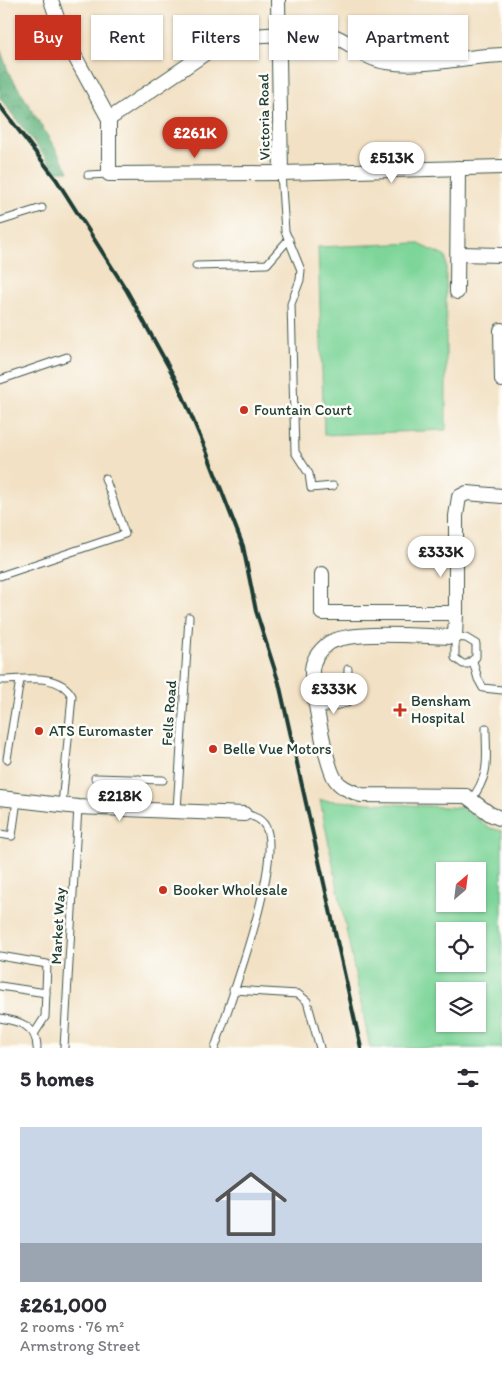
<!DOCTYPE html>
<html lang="en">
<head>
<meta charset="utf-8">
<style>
	body { margin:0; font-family:Itim,sans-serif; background:#f7f7f7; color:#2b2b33; height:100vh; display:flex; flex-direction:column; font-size:19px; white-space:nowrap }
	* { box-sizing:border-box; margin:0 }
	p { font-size:16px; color:#7c7c81 }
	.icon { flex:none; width:28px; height:28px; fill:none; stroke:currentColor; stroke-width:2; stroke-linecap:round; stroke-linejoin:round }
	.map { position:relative; height:1048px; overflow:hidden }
	.drawer { display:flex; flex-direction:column; background:#fff; flex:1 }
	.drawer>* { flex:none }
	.top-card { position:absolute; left:15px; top:15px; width:472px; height:45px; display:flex; gap:10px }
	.needle { width:32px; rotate:28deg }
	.buttons { position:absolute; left:436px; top:862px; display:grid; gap:10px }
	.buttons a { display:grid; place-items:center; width:50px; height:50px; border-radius:0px; background:#fff; box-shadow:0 1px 4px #0004; font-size:25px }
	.price { position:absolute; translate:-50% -42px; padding:0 11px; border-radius:18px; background:#fff; color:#222; font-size:16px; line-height:32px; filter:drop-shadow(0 1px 2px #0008) }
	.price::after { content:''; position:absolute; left:50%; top:30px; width:15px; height:11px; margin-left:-8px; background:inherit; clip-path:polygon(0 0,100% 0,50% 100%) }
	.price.current { background:#c8321e; color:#fff }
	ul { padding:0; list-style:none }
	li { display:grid; align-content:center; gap:10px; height:265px; padding:0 20px }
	li span { display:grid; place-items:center; height:155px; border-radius:0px; color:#555 }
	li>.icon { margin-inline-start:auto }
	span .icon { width:90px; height:90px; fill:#fffc; stroke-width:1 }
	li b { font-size:21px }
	h2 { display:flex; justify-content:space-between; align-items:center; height:60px; padding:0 20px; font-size:21px }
	.chip { padding:0 18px; border-radius:0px; background:#fff; box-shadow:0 1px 4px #0004; font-size:18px; line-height:45px }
	.chip.current { background:#c8321e; color:#fff }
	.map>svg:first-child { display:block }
	.green { fill:#7ed59a; stroke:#4e8967; fill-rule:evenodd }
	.forest { fill:url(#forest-crowns); stroke:#427a5b }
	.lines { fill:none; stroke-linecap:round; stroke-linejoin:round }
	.lane-casing { stroke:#3f564a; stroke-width:9 }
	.street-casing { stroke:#3f564a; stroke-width:16 }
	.lane { stroke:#fff; stroke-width:7 }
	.street { stroke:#fff; stroke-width:14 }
	.rail { stroke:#1f3d34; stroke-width:4 }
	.poi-dot { fill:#c8321e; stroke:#fdfcf7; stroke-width:2 }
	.labels { text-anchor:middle; stroke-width:5; stroke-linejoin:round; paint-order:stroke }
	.street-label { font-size:15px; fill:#1f3d34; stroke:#fdfcf7 }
	.poi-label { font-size:15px; fill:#1f3d34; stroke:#fdfcf7; text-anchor:start }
</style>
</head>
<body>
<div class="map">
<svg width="502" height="1048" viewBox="0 0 502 1048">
	<defs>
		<pattern id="forest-crowns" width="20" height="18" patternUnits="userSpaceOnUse" patternTransform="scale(1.25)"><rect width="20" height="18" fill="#66b682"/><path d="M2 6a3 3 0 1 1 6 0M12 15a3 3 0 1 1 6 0" fill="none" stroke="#53956b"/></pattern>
	</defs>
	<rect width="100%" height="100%" fill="#fdfcf7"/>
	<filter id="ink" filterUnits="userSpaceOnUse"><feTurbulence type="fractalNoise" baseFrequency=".02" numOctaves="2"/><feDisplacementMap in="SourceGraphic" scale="10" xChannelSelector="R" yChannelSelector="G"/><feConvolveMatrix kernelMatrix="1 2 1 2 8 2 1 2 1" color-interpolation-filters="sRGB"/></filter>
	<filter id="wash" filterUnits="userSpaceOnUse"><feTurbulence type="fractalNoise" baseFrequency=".0096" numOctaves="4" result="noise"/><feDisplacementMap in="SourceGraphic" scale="20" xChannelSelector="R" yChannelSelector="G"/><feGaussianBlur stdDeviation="1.12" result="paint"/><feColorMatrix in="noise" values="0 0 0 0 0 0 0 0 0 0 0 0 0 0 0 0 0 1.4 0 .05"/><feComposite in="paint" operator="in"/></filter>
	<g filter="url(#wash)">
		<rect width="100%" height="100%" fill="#f2e1c4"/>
		<!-- green -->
		<g class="green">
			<polygon points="417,243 446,257 446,430 324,435 318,247"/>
			<path d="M320 800 462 808 490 828 502 831V1048H370ZM445 871H478V904H445ZM445 931H478V964H445ZM445 991H478V1024H445Z"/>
		</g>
		<!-- forest -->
		<polygon class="forest" points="0,48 8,71 69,171 56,171 0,98"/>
	</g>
	<g filter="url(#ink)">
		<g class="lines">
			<!-- lane casing -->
			<g class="lane-casing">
				<g id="lane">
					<polyline points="281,173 285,231 301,270 300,280 291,304 295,452 309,474 311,488 333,486"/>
					<polyline points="88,175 109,174"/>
					<polyline points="0,221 42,208"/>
					<polyline points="196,266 267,264 289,239"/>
					<polyline points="0,380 67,357"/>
					<polyline points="0,576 125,534 105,478"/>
					<polygon points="455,637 466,638 476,644 476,657 468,664 463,664 455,658"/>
					<polyline points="473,661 478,679 483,688 502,690"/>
					<path d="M0 680C23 680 59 672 72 696L62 805"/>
					<polyline points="318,710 347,703 348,669"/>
					<polyline points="7,759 20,680"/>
					<polyline points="95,778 163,780"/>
					<path d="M471 800C491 773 486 760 486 728"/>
					<polyline points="139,809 139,779"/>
					<polyline points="177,810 189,617"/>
					<polyline points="0,834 12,836 17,800"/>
					<polyline points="0,956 47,964 45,1017 34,1034"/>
					<polyline points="0,986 46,993"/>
					<polyline points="233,990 298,994 307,1001 320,1048"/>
					<path d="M0 1018C18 1021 37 1025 37 1048"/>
					<polyline points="64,1048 78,807"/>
					<path d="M215 1048C229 1004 280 870 267 830 263 819 254 816 244 814"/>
				</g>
			</g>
			<!-- street casing -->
			<g class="street-casing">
				<g id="street">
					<polyline points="51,0 62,33 109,119 109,174 281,173 502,167"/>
					<polyline points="278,0 281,173"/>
					<path d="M109 119 222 42 236 37C260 36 316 29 336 37 355 45 364 59 387 62 423 68 465 56 502 55"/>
					<polyline points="459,254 502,255"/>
					<polyline points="457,292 458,168"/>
					<polyline points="501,330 502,380"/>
					<polyline points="322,574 322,613 456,613 456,516 459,497 467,493 502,496"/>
					<path d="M456 613 455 637C426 637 351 629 329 643 320 650 312 659 312 671 312 690 326 765 335 779 341 788 351 791 361 795L466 796 490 814 502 819"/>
					<polyline points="0,798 78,807 244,814"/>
				</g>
			</g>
			<!-- lane -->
			<use href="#lane" class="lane"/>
			<!-- street -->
			<use href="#street" class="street"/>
			<!-- rail -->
			<polyline class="rail" points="0,106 56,179 127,291 177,382 205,448 243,546 256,611 279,683 361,1048"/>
		</g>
	</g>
	<!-- markers -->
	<g class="poi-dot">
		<circle cx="244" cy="410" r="5"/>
		<path d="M397.5 702.5h5v5h5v5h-5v5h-5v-5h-5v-5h5z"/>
		<circle cx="39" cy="731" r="5"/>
		<circle cx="213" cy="749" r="5"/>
		<circle cx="163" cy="890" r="5"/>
	</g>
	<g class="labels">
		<!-- street labels -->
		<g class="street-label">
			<text transform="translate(264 117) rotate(-91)" y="5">Victoria Road</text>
			<text transform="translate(169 713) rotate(-86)" y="5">Fells Road</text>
			<text transform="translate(58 926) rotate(-87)" y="5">Market Way</text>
		</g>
		<!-- poi labels -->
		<g class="poi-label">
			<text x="254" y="415">Fountain Court</text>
			<text x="411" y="706">Bensham<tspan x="411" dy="17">Hospital</tspan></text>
			<text x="49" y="736">ATS Euromaster</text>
			<text x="223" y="754">Belle Vue Motors</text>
			<text x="173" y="895">Booker Wholesale</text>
		</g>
	</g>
</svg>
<div class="buttons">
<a><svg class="needle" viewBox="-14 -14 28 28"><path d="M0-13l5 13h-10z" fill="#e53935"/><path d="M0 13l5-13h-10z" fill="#7c7c81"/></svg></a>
<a><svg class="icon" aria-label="locate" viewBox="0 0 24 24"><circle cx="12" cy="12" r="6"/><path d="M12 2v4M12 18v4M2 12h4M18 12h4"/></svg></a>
<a><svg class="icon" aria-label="layers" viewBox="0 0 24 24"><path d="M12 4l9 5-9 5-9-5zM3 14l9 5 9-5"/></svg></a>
</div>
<b class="price current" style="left:195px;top:159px">£261K</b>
<b class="price" style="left:392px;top:184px">£513K</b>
<b class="price" style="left:441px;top:578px">£333K</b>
<b class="price" style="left:334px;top:715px">£333K</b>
<b class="price" style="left:120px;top:822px">£218K</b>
<div class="top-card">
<a class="chip current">Buy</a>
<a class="chip">Rent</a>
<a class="chip">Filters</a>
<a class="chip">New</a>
<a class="chip">Apartment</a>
</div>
</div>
<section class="drawer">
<h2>5 homes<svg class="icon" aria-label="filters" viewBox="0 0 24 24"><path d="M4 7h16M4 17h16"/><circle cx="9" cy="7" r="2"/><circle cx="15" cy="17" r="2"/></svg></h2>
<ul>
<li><span style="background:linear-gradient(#c9d6e8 75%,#9aa5b1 0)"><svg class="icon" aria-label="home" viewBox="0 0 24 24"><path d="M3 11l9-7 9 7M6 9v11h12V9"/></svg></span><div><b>£261,000</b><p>2 rooms · 76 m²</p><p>Armstrong Street</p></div></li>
</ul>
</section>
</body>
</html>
